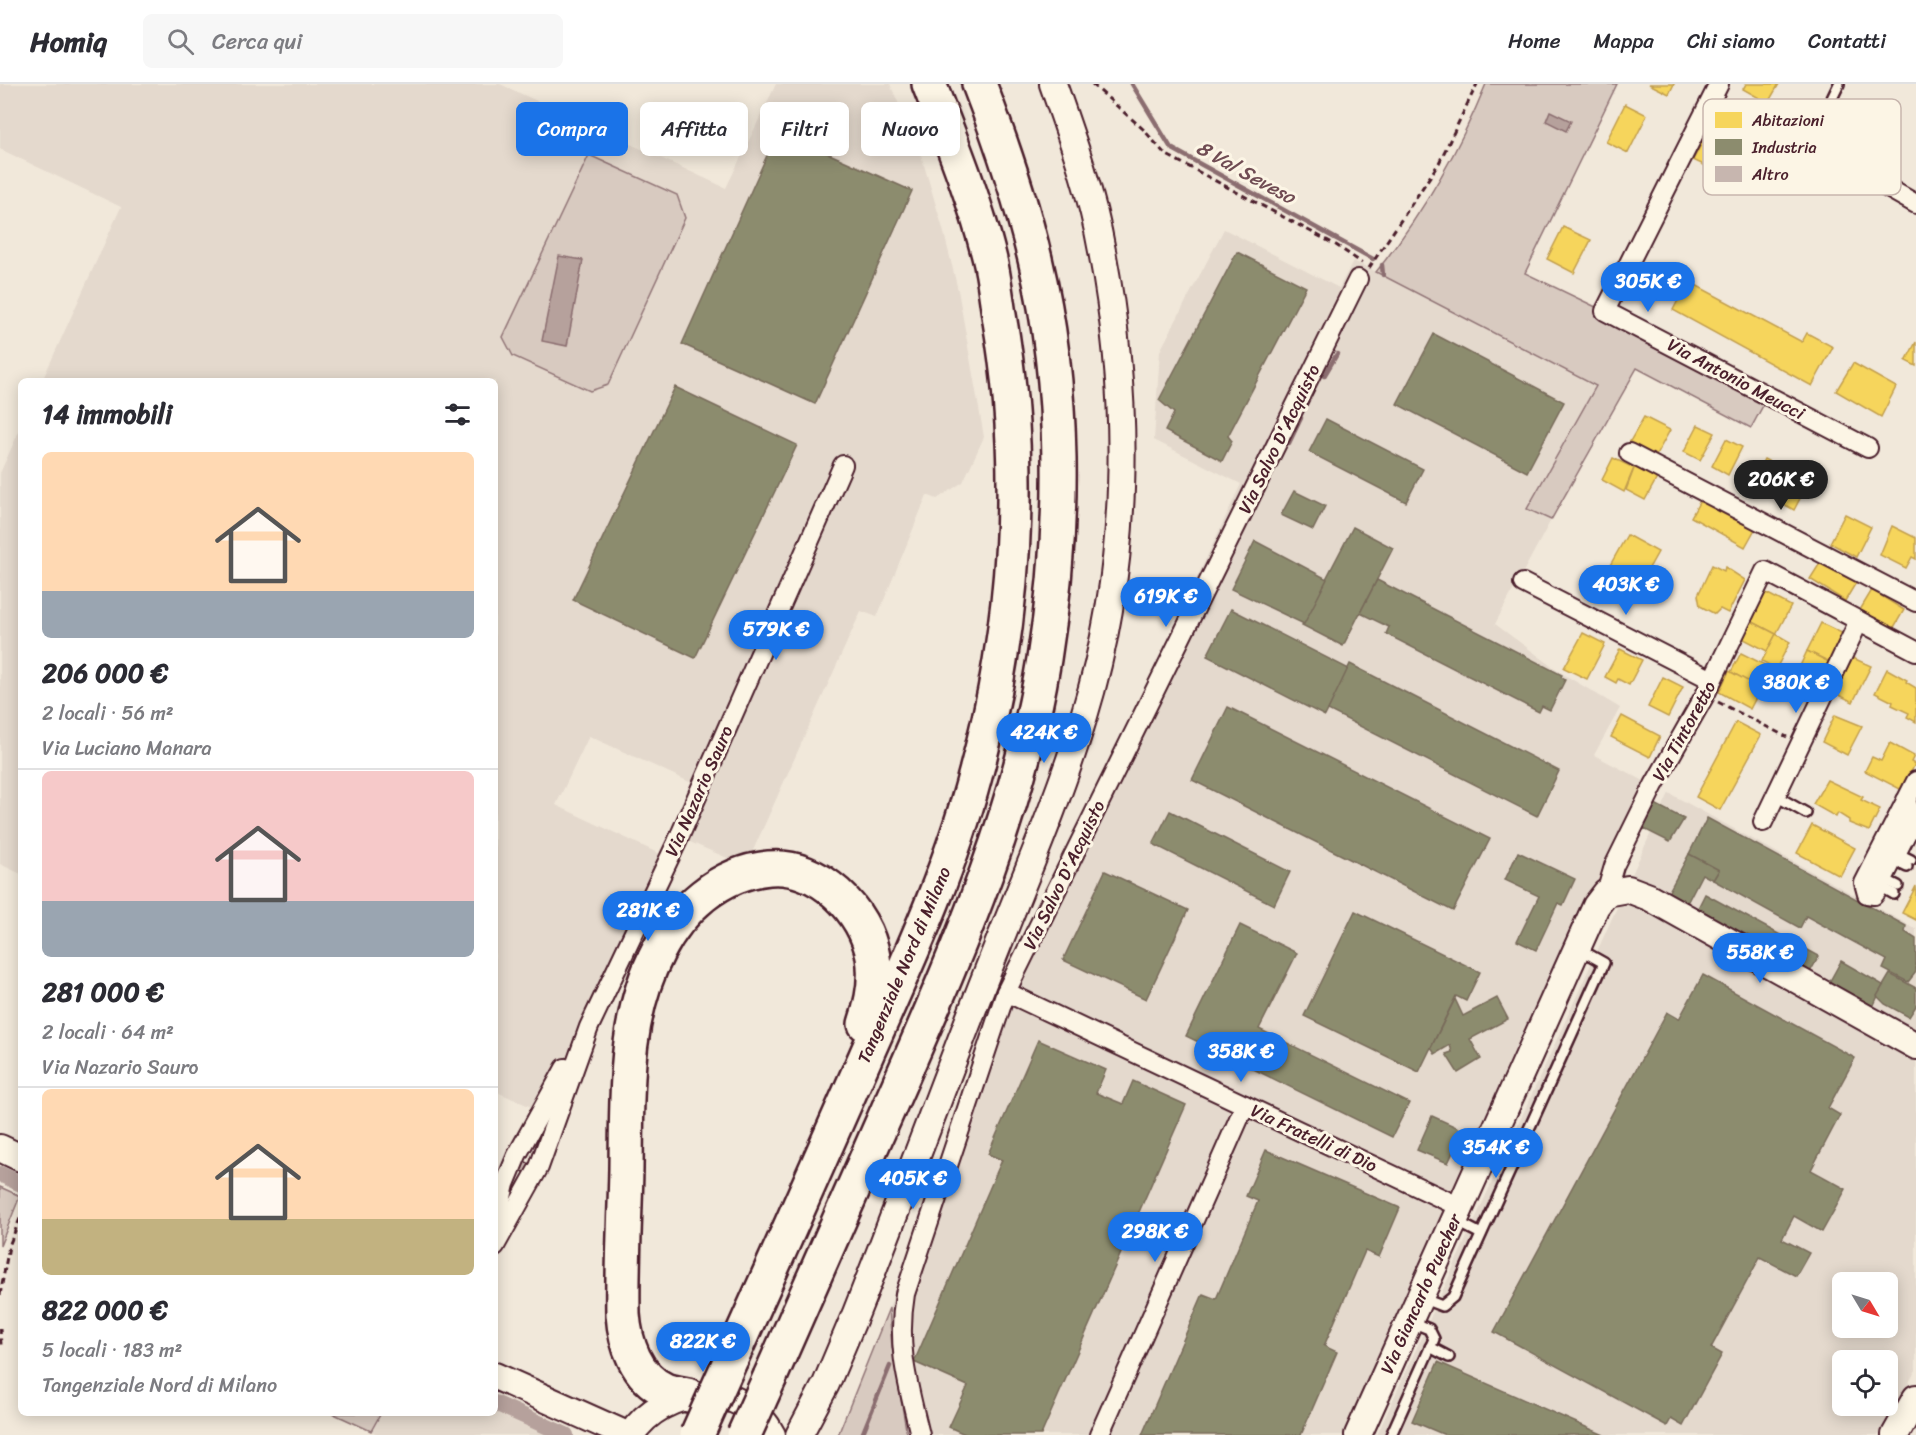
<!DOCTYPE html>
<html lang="it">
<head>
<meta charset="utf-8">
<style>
	body { margin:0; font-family:Sriracha,sans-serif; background:#f7f7f7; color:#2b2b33; height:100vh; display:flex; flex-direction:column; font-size:22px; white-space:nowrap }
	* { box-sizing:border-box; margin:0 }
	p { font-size:20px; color:#7c7c81 }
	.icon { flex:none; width:33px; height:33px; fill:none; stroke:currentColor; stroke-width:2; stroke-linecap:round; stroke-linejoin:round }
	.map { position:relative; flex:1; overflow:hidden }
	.panel { position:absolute; left:18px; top:294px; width:480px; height:1038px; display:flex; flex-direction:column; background:#fff; border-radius:9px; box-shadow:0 3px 15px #0003 }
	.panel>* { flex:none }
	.guide { position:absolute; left:516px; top:18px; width:570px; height:54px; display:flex; gap:12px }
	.needle { width:39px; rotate:128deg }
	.tools { position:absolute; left:1832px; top:1188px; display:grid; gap:12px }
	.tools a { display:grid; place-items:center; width:66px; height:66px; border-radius:9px; background:#fff; box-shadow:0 3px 15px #0003; font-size:30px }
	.price { position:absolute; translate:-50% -51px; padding:0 14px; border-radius:21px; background:#1a73e8; color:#fff; font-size:20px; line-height:39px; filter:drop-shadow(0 2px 3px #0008) }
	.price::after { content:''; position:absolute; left:50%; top:36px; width:18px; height:14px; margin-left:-9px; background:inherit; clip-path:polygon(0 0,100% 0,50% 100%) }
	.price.current { background:#222; color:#fff }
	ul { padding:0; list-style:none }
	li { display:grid; align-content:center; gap:12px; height:318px; padding:0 24px }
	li+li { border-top:2px solid #e1e1e2 }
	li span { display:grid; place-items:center; height:186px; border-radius:9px; color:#555 }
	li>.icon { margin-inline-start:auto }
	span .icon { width:108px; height:108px; fill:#fffc; stroke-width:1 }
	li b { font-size:26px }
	h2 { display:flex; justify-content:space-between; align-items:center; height:72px; padding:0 24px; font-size:26px }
	.chip { padding:0 21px; border-radius:9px; background:#fff; box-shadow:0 3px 15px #0003; font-size:21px; line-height:54px }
	.chip.current { background:#1a73e8; color:#fff }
	header { display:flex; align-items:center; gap:36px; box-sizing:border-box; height:84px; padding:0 30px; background:#fff; border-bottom:2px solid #e1e1e2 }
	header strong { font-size:28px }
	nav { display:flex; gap:33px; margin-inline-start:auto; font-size:21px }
	.search { width:420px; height:54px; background:#f7f7f7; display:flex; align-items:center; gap:15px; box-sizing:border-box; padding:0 21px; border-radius:9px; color:#7c7c81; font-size:22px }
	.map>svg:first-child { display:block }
	.built { fill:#e4d9cd; fill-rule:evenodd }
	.green { fill:#d8cac0; stroke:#917476; stroke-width:1.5 }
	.water { fill:#b6a19c; stroke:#8b6d6f; stroke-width:1.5 }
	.homes { fill:#f6d55c; stroke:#c29e4d; stroke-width:1.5 }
	.industry { fill:#8c8c6e; stroke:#786b5a; stroke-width:1.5 }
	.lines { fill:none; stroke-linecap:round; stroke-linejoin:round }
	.stream { stroke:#8b6d6f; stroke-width:4.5 }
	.canal { stroke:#b6a19c; stroke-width:16 }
	.building { fill:#c7b6af; stroke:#4a1f2b; stroke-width:1.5 }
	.lane-casing { stroke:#4a1f2b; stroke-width:14 }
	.street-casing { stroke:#4a1f2b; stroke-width:22 }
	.secondary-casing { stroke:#4a1f2b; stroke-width:30 }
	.highway-casing { stroke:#4a1f2b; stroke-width:38 }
	.path { stroke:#4a1f2b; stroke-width:3; stroke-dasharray:6 4.5; stroke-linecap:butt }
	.lane { stroke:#fcf5e5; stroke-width:9 }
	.street { stroke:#fcf5e5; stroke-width:18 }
	.secondary { stroke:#fcf5e5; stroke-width:26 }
	.highway { stroke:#fcf5e5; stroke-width:33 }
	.highway-bridge-casing { stroke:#4a1f2b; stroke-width:38; stroke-linecap:butt }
	.highway-bridge { stroke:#fcf5e5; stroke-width:33 }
	.labels { text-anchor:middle; stroke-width:6; stroke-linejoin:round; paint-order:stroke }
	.street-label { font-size:18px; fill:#4a1f2b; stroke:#fcf5e5 }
	.water-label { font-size:20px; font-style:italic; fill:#704c53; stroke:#fcf5e5 }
	.key { fill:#fcf5e5; stroke:#c7b5ad; stroke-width:1.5 }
	.key-label { font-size:16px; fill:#4a1f2b }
</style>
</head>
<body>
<header>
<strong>Homiq</strong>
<div class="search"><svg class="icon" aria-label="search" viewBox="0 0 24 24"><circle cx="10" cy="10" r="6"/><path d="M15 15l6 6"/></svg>Cerca qui</div>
<nav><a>Home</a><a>Mappa</a><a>Chi siamo</a><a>Contatti</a></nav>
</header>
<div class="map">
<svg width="1916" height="1351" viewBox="0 0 1916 1351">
	<rect width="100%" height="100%" fill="#f1e8da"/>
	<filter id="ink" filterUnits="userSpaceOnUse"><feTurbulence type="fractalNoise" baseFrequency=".0167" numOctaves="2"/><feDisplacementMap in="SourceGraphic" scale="12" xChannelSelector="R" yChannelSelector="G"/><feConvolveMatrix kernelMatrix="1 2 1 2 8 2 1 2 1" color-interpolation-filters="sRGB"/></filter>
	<g filter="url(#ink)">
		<!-- built -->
		<g class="built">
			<polygon points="0,0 500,0 726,104 776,0 890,0 921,71 943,145 958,206 984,353 963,398 937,415 927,411 877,533 861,527 746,782 683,755 705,705 589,652 556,721 664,772 585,941 536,1025 495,1007 495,297 42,297 121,123 0,65"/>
			<polygon points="1224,145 1339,204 1353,177 1369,184 1596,302 1527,424 1551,436 1495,540 1563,590 1620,624 1594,671 1648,699 1350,1351 907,1351 892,1263 889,1224 998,918 1241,400 1154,356 1160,267"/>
			<polygon points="21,343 21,790 0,780 0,389"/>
			<path d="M1669 709 1916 845V1286L1879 1351H1377ZM1842 1198H1887V1244H1842ZM1842 1276H1887V1322H1842Z"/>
			<polygon points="495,1328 547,1351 379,1351 371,1347 381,1329"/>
		</g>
		<!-- green -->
		<g class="green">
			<path d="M1486 0H1617L1525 189 1602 226 1766 316 1751 344 1637 284 1551 436 1527 425 1596 302 1376 188C1421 132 1459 66 1486 0Z"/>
			<polygon points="589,71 677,111 685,134 608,301 590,307 513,272 503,253"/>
			<polygon points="0,1103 20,1112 0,1162"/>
			<polygon points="889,1224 892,1263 907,1351 838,1351"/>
			<polygon points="332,1329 381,1329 371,1347"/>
		</g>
		<!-- water -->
		<g class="water">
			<polygon points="1550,27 1571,37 1566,47 1546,37"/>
			<polygon points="559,172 583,176 567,262 542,257"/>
		</g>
		<!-- homes -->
		<g class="homes">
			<polygon points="1649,0 1674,0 1669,10"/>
			<polygon points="1746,0 1779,0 1768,19 1743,5"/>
			<polygon points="1625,20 1647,31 1628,69 1606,58"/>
			<polygon points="1705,53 1720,60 1708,83 1693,76"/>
			<polygon points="1563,143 1591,156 1574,189 1547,175"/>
			<polygon points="1688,197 1802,258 1807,249 1833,263 1812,302 1673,226"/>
			<polygon points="1916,258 1916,282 1906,277"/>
			<polygon points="1853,279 1896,303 1881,333 1836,307"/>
			<polygon points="1644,333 1670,346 1654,375 1628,361"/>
			<polygon points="1698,341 1715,349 1700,376 1684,368"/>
			<polygon points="1726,355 1742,363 1728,391 1712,382"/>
			<polygon points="1613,374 1634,384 1624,408 1602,396"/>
			<polygon points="1764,375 1781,384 1766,411 1750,402"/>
			<polygon points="1635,382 1657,394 1645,416 1626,406"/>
			<polygon points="1791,390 1808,399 1794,426 1778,417"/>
			<polygon points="1701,415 1755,445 1745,463 1691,433"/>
			<polygon points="1845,430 1871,443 1856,473 1830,459"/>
			<polygon points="1892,442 1916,454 1916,475 1912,473 1906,484 1880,471"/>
			<polygon points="1627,451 1658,468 1630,518 1599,501"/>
			<polygon points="1822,476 1857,497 1845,517 1810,495"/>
			<polygon points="1712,481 1724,487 1725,483 1745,496 1728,529 1720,525 1715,530 1700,522 1698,511"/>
			<polygon points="1872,506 1904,526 1893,545 1860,526"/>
			<polygon points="1766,509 1791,522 1776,550 1751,537"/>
			<polygon points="1751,537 1776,550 1767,567 1742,554"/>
			<polygon points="1821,539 1846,551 1832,579 1807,567"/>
			<polygon points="1583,549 1605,560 1587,595 1564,584"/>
			<polygon points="1776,550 1790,558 1776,585 1762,577"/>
			<polygon points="1620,565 1642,576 1629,601 1618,595 1616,599 1605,593"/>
			<polygon points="1807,567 1831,579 1817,607 1794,595"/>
			<polygon points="1741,569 1769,583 1759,604 1731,588"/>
			<polygon points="1853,574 1871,582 1853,618 1835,609"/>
			<polygon points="1887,585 1907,596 1906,598 1916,604 1916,638 1907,633 1909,629 1892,621 1893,618 1875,609"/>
			<polygon points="1729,587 1761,604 1750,625 1719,608"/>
			<polygon points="1663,593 1683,603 1668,633 1648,623"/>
			<polygon points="1835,631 1862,642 1847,671 1822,658"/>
			<polygon points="1622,632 1660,652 1650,673 1611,653"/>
			<polygon points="1736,638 1761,651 1720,726 1696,713"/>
			<polygon points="1890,659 1914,672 1911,678 1915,680 1902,706 1865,687 1872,673 1881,677"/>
			<polygon points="1827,696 1863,713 1861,716 1880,725 1869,747 1849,739 1849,736 1838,729 1836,733 1813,720"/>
			<polygon points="1812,741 1855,764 1840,792 1797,769"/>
			<polygon points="1916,802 1916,836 1902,829"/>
		</g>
		<!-- industry -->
		<g class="industry">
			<polygon points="778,47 912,107 815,320 682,260"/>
			<polygon points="1237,168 1306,203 1228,352 1232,357 1222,377 1165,347 1174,329 1159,316"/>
			<polygon points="1434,250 1564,318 1527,388 1397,320"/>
			<polygon points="675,303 797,361 695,574 573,516"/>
			<polygon points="1326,335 1423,385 1406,418 1309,368"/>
			<polygon points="1294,407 1325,422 1313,446 1281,431"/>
			<polygon points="1353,443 1393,464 1343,562 1302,541"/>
			<polygon points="1255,457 1327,495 1304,540 1231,505"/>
			<polygon points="1377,496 1562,591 1561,593 1565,596 1550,626 1542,622 1539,628 1386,550 1389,543 1360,529"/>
			<polygon points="1231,525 1349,585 1325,632 1207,572"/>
			<polygon points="1350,580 1559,687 1537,732 1328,626"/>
			<polygon points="1228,623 1490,755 1453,827 1192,696"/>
			<polygon points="1655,720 1684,735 1670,758 1642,744"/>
			<polygon points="1170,727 1290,788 1274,821 1153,760"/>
			<polygon points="1707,734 1906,842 1905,848 1916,855 1916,888 1908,898 1883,885 1887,876 1806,832 1800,844 1713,796 1719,786 1689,770"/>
			<polygon points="1518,768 1575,795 1563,821 1558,819 1536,866 1517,857 1539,812 1505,796"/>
			<polygon points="1689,770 1719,786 1713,796 1702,790 1686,821 1667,811"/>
			<polygon points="1105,787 1188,826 1146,915 1063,876"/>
			<polygon points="1705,810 1819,872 1810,888 1696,828"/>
			<polygon points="1355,827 1480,888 1466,917 1456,912 1419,988 1304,932"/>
			<polygon points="1240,841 1297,869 1259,945 1409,1019 1392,1053 1186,952"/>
			<polygon points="1841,877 1883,901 1872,925 1833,903 1830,897"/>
			<polygon points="1890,890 1916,904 1916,922 1909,933 1885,920 1877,912"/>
			<polygon points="1703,891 1855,974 1828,1024 1840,1031 1811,1086 1846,1105 1822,1148 1794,1132 1782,1155 1809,1169 1796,1192 1760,1173 1711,1264 1722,1270 1683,1342 1671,1335 1667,1342 1494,1248 1667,928 1679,935"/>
			<polygon points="1497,914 1508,935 1470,955 1481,975 1458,989 1446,970 1452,968 1450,961 1435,970 1431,964 1455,915 1463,932"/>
			<polygon points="1038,956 1106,986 1096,1009 1123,1020 1133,997 1186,1021 1041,1351 967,1351 949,1343 968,1302 914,1278 1002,1076 988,1070"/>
			<polygon points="1432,1032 1463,1046 1448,1079 1417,1066"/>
			<polygon points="1266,1066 1400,1124 1379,1173 1365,1167 1324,1262 1337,1268 1301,1351 1142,1351 1203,1210 1216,1215 1258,1117 1246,1112"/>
			<polygon points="1438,1278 1604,1351 1445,1351 1412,1337"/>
		</g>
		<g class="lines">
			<!-- stream -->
			<g class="stream">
				<polyline points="1132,0 1171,64 1373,175"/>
				<polyline points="1382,181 1383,191"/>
				<polyline points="1324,292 1337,270"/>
				<polyline points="1289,359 1301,334"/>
				<polyline points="1263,408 1269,395"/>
				<polyline points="862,1351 890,1282"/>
			</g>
			<!-- canal -->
			<g class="canal">
				<polyline points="0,1090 21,1100"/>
				<polyline points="495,1319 566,1351"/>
			</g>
		</g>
		<!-- building -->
		<polygon class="building" points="524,1077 532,1081 528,1090 520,1086"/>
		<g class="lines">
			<!-- lane casing -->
			<g class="lane-casing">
				<g id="lane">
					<polyline points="1809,62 1839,0"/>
					<polyline points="1776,712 1806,729"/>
					<polyline points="1897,769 1911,776"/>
					<polyline points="1893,776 1907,783"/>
					<polyline points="1884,795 1898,802"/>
					<polyline points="1880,802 1894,810"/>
					<polyline points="1456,1137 1481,1150"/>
					<polyline points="1421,1214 1442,1222 1453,1213 1604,879 1579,865"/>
					<polyline points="1430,1263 1449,1273"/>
					<polyline points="1391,1351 1434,1255 1429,1245 1412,1238"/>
				</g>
			</g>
			<!-- street casing -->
			<g class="street-casing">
				<g id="street">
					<polyline points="1719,0 1605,227 1868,364"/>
					<polyline points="1789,48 1916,120"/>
					<polyline points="1629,369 1916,518"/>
					<polyline points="1523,499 1712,596"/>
					<polyline points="1906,716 1913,737 1877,807 1874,811 1867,810 1864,799 1916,697"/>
					<polyline points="1763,738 1859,537"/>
					<polyline points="1606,809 1614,782 1654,701 1705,611 1765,487 1916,567"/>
					<polyline points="1006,908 1460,1123"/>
					<polyline points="495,1144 505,1100 517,1071 565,984"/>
					<polyline points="495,1162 539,1083 589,943 677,758 843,381"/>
					<path d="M920 1351C908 1300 896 1263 905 1210L1006 908 1358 195"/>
					<polyline points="1099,1351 1245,1021"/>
				</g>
			</g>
			<!-- secondary casing -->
			<g class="secondary-casing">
				<g id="secondary">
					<polyline points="0,1064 21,1074"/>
					<polyline points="495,1292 627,1351"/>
					<path d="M631 1351C662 1302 743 1293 772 1351"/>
					<path d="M799 1351 826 1300 856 1229C899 1121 939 1012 981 904 1016 813 1056 725 1084 632 1130 482 1131 320 1102 167 1092 110 1072 54 1053 0"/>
					<polyline points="1358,1351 1596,822 1606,809 1628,805 1649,813 1916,962"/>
					<polyline points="1895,1351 1916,1314"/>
				</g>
			</g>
			<!-- highway casing -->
			<g class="highway-casing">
				<g id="highway">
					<path d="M731 1275C776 1175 821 1074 865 974 906 881 949 790 975 692 1016 542 1026 385 999 231 996 212 994 191 989 172 974 113 951 56 929 0"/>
					<path d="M770 1293C814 1194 858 1094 902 994 961 859 1021 721 1044 575 1065 445 1066 304 1035 175 1021 116 1001 57 979 0"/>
					<path d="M688 1311C681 1309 672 1309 665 1306 636 1293 625 1259 623 1230 622 1182 625 1134 626 1085 627 1013 623 934 658 868 680 825 719 789 769 784 818 779 866 827 873 873 877 896 872 919 865 940"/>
				</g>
			</g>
			<!-- path -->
			<g class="path">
				<polyline points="1092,0 1143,45 1165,70 1336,161 1362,179"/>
				<polyline points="1369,184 1439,79 1477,0"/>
				<polyline points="1718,618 1787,653"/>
				<polyline points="0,1211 9,1162 21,1132"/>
				<polyline points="0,1244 1,1261"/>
			</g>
			<!-- lane -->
			<use href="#lane" class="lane"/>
			<!-- street -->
			<use href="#street" class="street"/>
			<!-- secondary -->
			<use href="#secondary" class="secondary"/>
			<!-- highway -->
			<use href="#highway" class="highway"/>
			<!-- highway-bridge casing -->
			<g class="highway-bridge-casing">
				<g id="highway-bridge">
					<polyline points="697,1351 731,1275"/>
					<polyline points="744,1351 770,1293"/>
				</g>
			</g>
			<!-- highway-bridge -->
			<use href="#highway-bridge" class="highway-bridge"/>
		</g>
	</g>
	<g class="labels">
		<!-- street labels -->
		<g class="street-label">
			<text transform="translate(1736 295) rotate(28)" y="6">Via Antonio Meucci</text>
			<text transform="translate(1279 355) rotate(-64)" y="6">Via Salvo D'Acquisto</text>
			<text transform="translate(1684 647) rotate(-61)" y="6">Via Tintoretto</text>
			<text transform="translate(699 707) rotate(-66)" y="6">Via Nazario Sauro</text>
			<text transform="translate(1064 791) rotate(-64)" y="6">Via Salvo D'Acquisto</text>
			<text transform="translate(904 881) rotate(-67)" y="6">Tangenziale Nord di Milano</text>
			<text transform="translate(1314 1054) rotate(25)" y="6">Via Fratelli di Dio</text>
			<text transform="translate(1421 1210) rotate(-66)" y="6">Via Giancarlo Puecher</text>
		</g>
		<!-- water labels -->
		<g class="water-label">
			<text transform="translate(1246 88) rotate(29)" y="7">8 Val Seveso</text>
		</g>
	</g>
	<!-- legend -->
	<rect x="1703" y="15" width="198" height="96" rx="9" class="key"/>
	<rect x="1715" y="28" width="27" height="16" fill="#f6d55c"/>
	<rect x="1715" y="55" width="27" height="16" fill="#8c8c6e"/>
	<rect x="1715" y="82" width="27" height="16" fill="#c7b6af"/>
	<g class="key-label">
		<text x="1752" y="42">Abitazioni</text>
		<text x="1752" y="69">Industria</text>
		<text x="1752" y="96">Altro</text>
	</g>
</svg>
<div class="tools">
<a><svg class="needle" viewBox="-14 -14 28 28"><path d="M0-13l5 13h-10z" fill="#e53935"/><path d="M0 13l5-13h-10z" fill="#7c7c81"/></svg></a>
<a><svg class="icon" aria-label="locate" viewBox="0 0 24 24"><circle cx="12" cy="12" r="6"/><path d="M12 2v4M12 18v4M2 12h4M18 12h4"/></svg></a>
</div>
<b class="price" style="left:1648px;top:229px">305K €</b>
<b class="price current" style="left:1781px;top:427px">206K €</b>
<b class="price" style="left:1626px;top:532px">403K €</b>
<b class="price" style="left:1166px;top:544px">619K €</b>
<b class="price" style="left:776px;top:577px">579K €</b>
<b class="price" style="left:1796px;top:630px">380K €</b>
<b class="price" style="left:1044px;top:680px">424K €</b>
<b class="price" style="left:648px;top:858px">281K €</b>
<b class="price" style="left:1760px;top:900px">558K €</b>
<b class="price" style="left:1241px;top:999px">358K €</b>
<b class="price" style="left:1496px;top:1095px">354K €</b>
<b class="price" style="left:913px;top:1126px">405K €</b>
<b class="price" style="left:1155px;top:1179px">298K €</b>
<b class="price" style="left:703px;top:1289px">822K €</b>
<div class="guide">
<a class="chip current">Compra</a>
<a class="chip">Affitta</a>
<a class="chip">Filtri</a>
<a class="chip">Nuovo</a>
</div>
<section class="panel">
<h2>14 immobili<svg class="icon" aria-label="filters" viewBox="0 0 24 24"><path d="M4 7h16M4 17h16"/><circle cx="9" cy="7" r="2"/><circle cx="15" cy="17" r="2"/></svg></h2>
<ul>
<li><span style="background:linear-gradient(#ffd9b3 75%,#9aa5b1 0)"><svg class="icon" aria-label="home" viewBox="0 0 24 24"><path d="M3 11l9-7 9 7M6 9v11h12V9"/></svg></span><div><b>206 000 €</b><p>2 locali · 56 m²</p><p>Via Luciano Manara</p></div></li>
<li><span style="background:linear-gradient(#f6c9c9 70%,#9aa5b1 0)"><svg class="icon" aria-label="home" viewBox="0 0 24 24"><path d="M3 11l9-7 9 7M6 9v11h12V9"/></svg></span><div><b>281 000 €</b><p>2 locali · 64 m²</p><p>Via Nazario Sauro</p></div></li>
<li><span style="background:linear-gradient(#ffd9b3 70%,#c2b280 0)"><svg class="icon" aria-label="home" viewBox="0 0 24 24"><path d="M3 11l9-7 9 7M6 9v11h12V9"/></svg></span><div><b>822 000 €</b><p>5 locali · 183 m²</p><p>Tangenziale Nord di Milano</p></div></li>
</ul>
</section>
</div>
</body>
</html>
